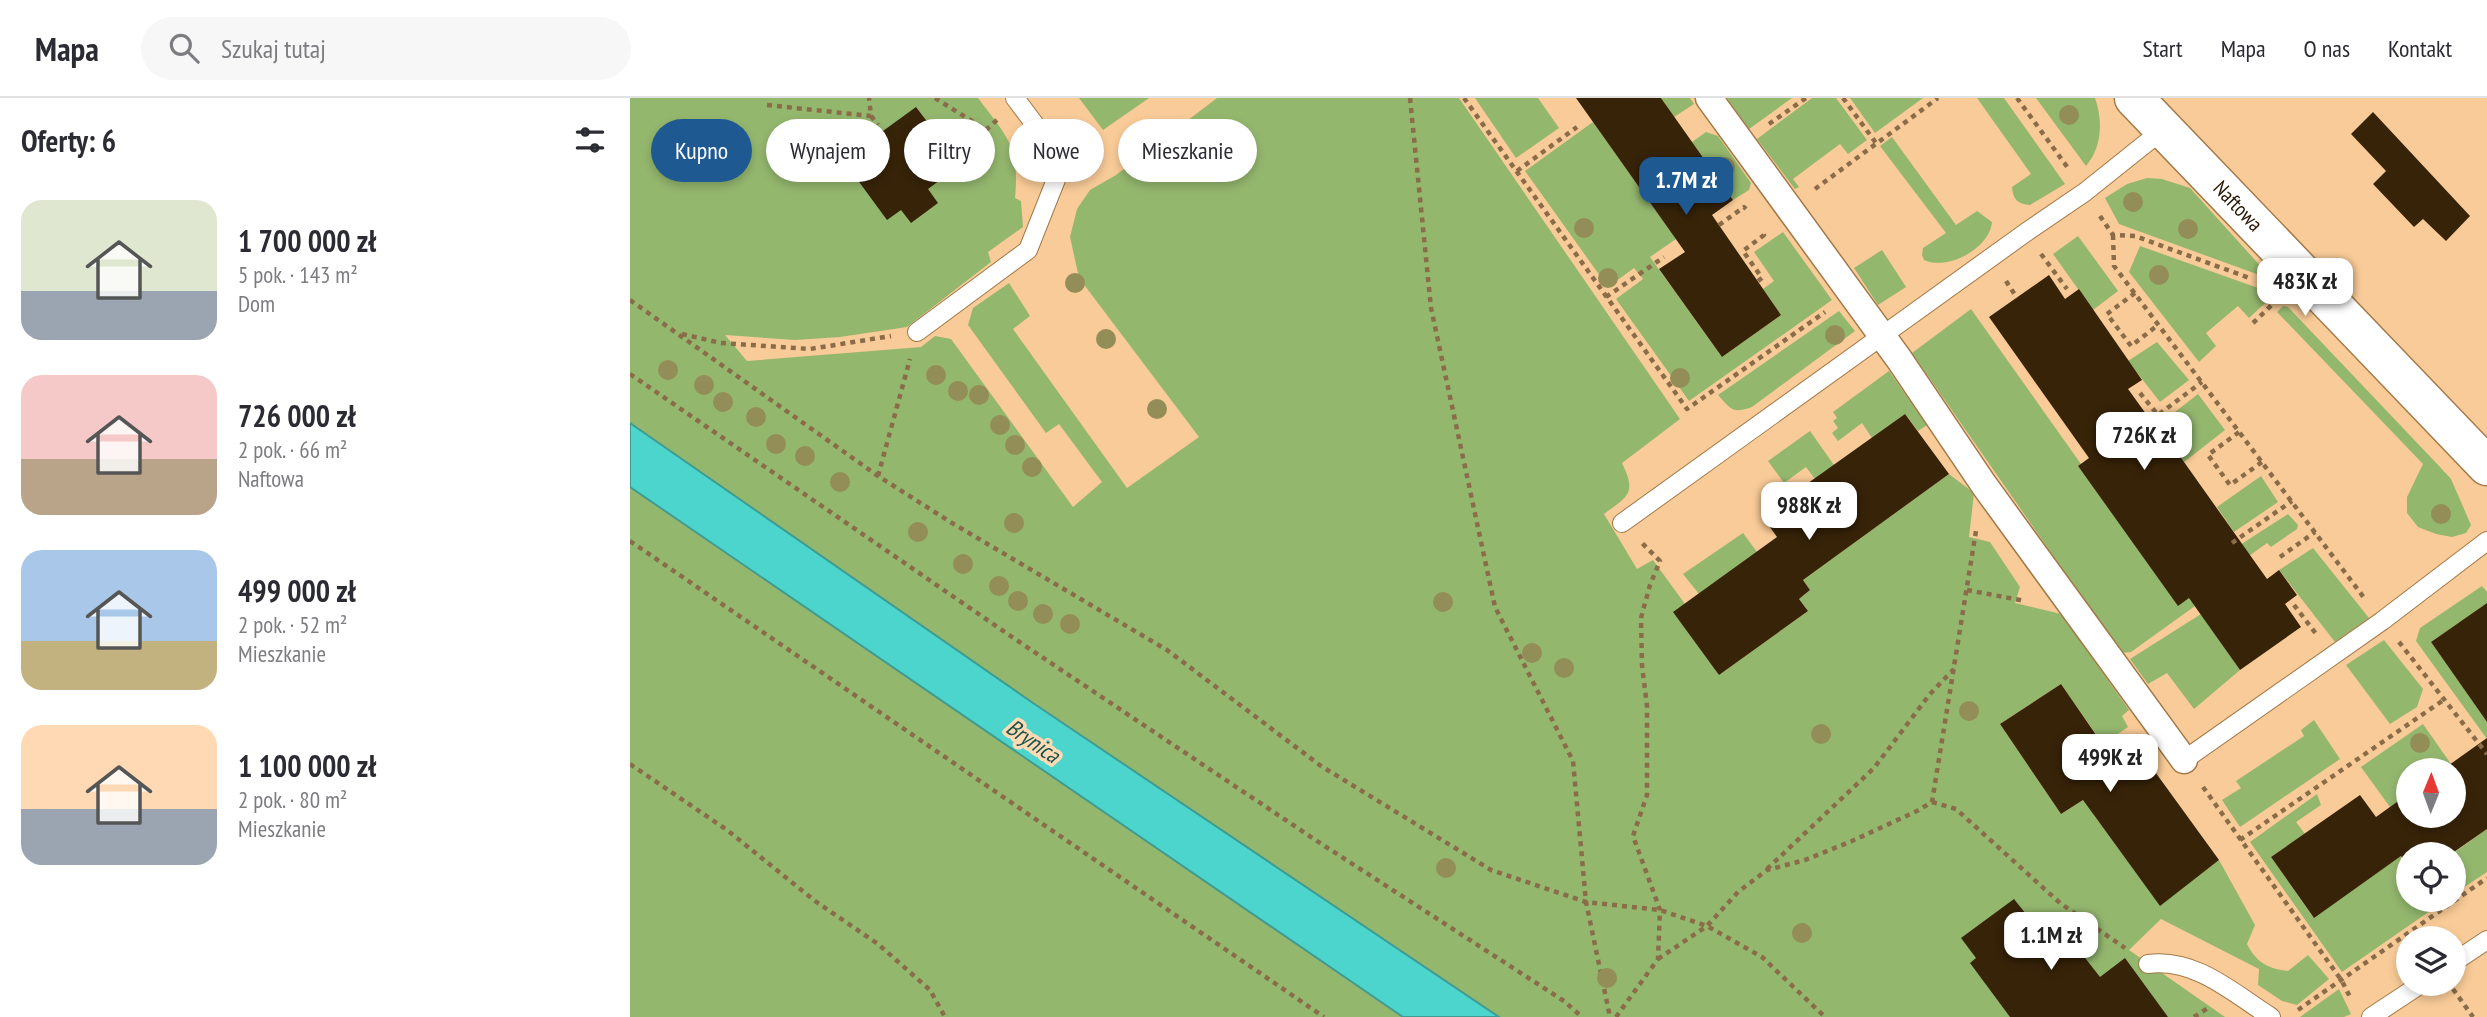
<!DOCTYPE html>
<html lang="pl">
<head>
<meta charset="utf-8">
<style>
	body { margin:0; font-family:"PT Sans Narrow",sans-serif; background:#f7f7f7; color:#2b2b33; height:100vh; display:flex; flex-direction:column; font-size:26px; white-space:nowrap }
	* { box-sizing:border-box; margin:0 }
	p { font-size:23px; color:#7c7c81 }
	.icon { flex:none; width:38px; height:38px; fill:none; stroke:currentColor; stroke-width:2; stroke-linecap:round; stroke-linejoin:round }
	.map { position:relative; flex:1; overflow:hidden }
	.drawer { display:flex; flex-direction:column; background:#fff; width:630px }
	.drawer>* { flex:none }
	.banner { position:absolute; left:21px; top:21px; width:665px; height:63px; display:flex; gap:14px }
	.needle { width:46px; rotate:1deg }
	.fabs { position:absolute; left:1766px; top:660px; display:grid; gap:14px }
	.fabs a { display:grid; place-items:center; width:70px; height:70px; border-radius:50%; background:#fff; box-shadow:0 4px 10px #0003; font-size:35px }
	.price { position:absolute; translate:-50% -60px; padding:0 16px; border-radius:14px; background:#fff; color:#222; font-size:23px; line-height:46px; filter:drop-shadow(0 2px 4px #0008) }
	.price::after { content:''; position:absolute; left:50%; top:42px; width:21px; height:16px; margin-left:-10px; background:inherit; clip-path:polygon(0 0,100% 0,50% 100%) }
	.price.on { background:#1e5a91; color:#fff }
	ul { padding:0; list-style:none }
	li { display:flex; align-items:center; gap:21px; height:175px; padding:0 21px }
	li span { display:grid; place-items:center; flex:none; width:196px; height:140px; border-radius:21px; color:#555 }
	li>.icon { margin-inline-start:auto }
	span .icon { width:84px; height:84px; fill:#fffc; stroke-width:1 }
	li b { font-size:30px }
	h2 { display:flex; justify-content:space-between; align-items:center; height:84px; padding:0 21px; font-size:30px }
	.chip { padding:0 24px; border-radius:32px; background:#fff; box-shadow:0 4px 10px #0003; font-size:24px; line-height:63px }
	.chip.on { background:#1e5a91; color:#fff }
	header { display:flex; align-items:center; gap:42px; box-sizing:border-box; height:98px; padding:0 35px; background:#fff; border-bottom:2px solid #e1e1e2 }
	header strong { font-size:33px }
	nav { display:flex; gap:38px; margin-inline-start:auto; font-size:24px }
	.search { width:490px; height:63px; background:#f7f7f7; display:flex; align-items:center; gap:18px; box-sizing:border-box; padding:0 24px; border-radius:38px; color:#7c7c81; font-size:26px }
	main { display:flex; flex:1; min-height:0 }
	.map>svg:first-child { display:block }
	.green { fill:#94b76e }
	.water { fill:#4bd5cd; stroke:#409c90; stroke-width:2 }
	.building { fill:#372308 }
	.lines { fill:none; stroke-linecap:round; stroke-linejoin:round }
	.service-casing { stroke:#a27948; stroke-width:20 }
	.pedestrian-casing { stroke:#a27948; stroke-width:29 }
	.tertiary-casing { stroke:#a27948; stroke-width:41 }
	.path { stroke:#8a6c49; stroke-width:4.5; stroke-dasharray:5 5; stroke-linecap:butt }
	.service { stroke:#fff; stroke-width:18 }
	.pedestrian { stroke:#fff; stroke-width:26 }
	.tertiary { stroke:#fff; stroke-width:38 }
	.tree { fill:#938d57 }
	.labels { text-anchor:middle; stroke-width:7; stroke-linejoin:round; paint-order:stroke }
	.street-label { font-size:21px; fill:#271703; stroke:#ffdab2 }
	.water-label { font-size:23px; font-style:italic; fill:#1a5450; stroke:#ffdab2 }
</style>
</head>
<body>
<header>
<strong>Mapa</strong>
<div class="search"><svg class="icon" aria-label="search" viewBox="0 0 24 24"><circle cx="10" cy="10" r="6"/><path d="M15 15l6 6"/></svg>Szukaj tutaj</div>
<nav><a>Start</a><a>Mapa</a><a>O nas</a><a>Kontakt</a></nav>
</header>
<main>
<section class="drawer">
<h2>Oferty: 6<svg class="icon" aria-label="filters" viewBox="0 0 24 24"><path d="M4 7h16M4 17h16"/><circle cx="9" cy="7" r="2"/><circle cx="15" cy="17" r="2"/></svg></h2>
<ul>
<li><span style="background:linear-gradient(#dfe7d0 65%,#9aa5b1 0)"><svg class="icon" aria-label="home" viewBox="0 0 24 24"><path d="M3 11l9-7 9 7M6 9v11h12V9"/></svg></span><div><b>1 700 000 zł</b><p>5 pok. · 143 m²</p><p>Dom</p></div></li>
<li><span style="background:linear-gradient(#f6c9c9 60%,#b9a48a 0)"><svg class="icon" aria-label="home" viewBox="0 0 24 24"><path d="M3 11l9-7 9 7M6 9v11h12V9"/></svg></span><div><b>726 000 zł</b><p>2 pok. · 66 m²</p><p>Naftowa</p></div></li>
<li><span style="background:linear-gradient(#a9c7e8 65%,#c2b280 0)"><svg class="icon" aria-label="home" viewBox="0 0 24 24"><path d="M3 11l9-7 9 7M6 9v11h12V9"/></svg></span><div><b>499 000 zł</b><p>2 pok. · 52 m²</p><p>Mieszkanie</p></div></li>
<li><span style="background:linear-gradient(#ffd9b3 60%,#9aa5b1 0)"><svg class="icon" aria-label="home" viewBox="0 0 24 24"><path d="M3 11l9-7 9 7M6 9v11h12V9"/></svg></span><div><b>1 100 000 zł</b><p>2 pok. · 80 m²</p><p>Mieszkanie</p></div></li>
</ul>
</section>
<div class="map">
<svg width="1857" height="919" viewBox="0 0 1857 919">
	<rect width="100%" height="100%" fill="#f9cb98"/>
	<!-- green -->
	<g class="green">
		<path d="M0 0H348C377 39 390 47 385 100L391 103 393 129 358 154 361 164 277 229 210 239 165 242 95 237 117 263 291 249 305 238 321 241 443 409 472 384 429 326 416 335 338 227 343 210 379 185 400 218 383 231 497 390 569 339 449 180 440 139 447 111 460 92 486 77 587 0H829L1050 321 992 365C1007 396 998 398 974 416L1007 471 1023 462 1055 506 1089 577 1178 513 1169 501 1180 492 1173 482 1319 376 1344 395 1339 439 1360 444 1390 489 1385 505 1431 516 1499 612 1492 618 1498 629 1473 646 1431 586 1370 626 1431 716 1461 697 1463 716 1530 807 1589 762 1625 827 1617 846C1626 864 1638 871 1658 873L1678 857 1699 881 1667 907 1652 903 1628 887 1629 871 1531 821 1499 852 1595 919H869L403 605 0 325Z"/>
		<polygon points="449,0 519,0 473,32"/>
		<polygon points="845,0 908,0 929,30 886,60"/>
		<polygon points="1031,0 1060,0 1064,6 1044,19"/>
		<polygon points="1097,0 1162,0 1119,31"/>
		<polygon points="1182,0 1206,0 1237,42 1218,56 1210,46 1163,81 1169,89 1165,91 1127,41"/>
		<polygon points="1220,0 1293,0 1245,35"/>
		<path d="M1347 0H1374L1435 86 1400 107C1388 106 1383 102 1382 89L1401 76Z"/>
		<path d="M1406 0H1465C1473 23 1472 49 1456 68Z"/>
		<polygon points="963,24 1046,141 1020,159 1092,259 1151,217 1133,191 1144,183 1124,154 1153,134 1202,202 1059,303 986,201 1013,181 1004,170 978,189 895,73"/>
		<polygon points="1076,34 1088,38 1121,85 1119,92 1103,102 1062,44"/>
		<path d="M1262 39 1326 127 1347 113 1362 124C1360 150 1318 173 1294 162L1292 157 1293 150 1316 135 1250 48Z"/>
		<polygon points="1517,80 1532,81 1560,90 1643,182 1489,126 1475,100 1497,86"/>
		<polygon points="1448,138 1488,193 1463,212 1423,156"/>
		<polygon points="1510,148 1645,196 1619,220 1608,208 1576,235 1586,248 1569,264 1499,174"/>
		<polygon points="1252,152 1276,189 1248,207 1224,170"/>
		<polygon points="1653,208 1658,209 1810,369 1821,381 1841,427 1836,435 1822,439 1806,436 1788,429 1777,415 1777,399 1793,366 1647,214"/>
		<polygon points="1341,211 1451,366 1448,368 1548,507 1559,500 1565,508 1501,554 1491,555 1282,255"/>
		<path d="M1209 213 1225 233 1122 309C1102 316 1101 311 1088 297Z"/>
		<polygon points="1527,244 1559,282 1530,304 1498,263"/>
		<polygon points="1259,273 1297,327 1288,333 1275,316 1242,340 1232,325 1208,343 1202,335 1208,330 1203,323 1207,320 1203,314"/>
		<polygon points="1568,296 1595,332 1554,364 1527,328"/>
		<polygon points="1180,333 1204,367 1185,381 1176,369 1154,385 1138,363"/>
		<polygon points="1631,378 1648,404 1604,434 1587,409"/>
		<polygon points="0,389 110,463 773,919 0,919"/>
		<polygon points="1658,416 1668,427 1667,431 1641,449 1637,445 1608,466 1599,454"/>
		<polygon points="1113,435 1127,454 1069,496 1053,476"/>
		<polygon points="1683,450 1739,520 1705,544 1649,472"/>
		<polygon points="1852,488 1857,494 1857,505 1801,544 1857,624 1857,641 1786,543 1790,530"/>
		<polygon points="1571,516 1610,572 1564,611 1537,575 1518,586 1500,561"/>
		<polygon points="1754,542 1793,591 1787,609 1760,626 1716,567"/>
		<polygon points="1684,622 1710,661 1610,729 1592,702 1611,690 1606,683 1674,638 1671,632"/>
		<polygon points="1793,626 1821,666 1812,672 1778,672 1778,696 1760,709 1731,669"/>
		<polygon points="1687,696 1691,707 1666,724 1675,736 1641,759 1683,819 1771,758 1778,768 1778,802 1806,802 1810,806 1712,874 1620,744"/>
		<polygon points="1857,731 1857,774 1824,796 1824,756 1822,756"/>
		<polygon points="1709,891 1721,916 1714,919 1670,919"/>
	</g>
	<!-- water -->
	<polygon class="water" points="0,325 403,605 869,919 773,919 0,389"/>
	<!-- building -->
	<g class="building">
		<polygon points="946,0 1031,0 1103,102 1082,117 1151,217 1092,259 1029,171 1055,154"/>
		<polygon points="286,9 330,67 298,91 308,105 281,125 271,112 257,122 213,62"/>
		<polygon points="1743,14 1840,118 1816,143 1793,121 1784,129 1743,86 1756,73 1721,36"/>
		<polygon points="1419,177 1435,201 1449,191 1512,282 1498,291 1535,342 1537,340 1637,481 1649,472 1667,497 1655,506 1671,529 1610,572 1559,500 1548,508 1448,368 1459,360 1359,219"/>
		<polygon points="1275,316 1319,376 1173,482 1180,492 1169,501 1178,513 1089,577 1043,514 1147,439 1132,418"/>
		<polygon points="1857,505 1857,624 1801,544"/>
		<polygon points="1431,586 1491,673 1509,662 1517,674 1523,671 1589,762 1530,808 1453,702 1431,716 1370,626"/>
		<polygon points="1857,640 1857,731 1821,756 1778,756 1778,768 1771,758 1684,820 1641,759 1730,697 1746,719 1778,696 1778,718 1824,718 1824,672 1812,672"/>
		<polygon points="1384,801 1408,831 1423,819 1470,879 1495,860 1538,919 1380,919 1340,865 1346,860 1331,840"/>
	</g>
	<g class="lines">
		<!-- service casing -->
		<g class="service-casing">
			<g id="service">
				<polyline points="287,234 398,152 433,64 385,0"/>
				<polyline points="992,425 1395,135 1455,94 1535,30"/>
				<polyline points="1554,662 1752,523 1857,443"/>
				<polyline points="1824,864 1857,842"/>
				<path d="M1518 866C1566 860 1603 895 1641 919"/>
				<polyline points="1741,919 1791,886"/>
			</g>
		</g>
		<!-- pedestrian casing -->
		<g class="pedestrian-casing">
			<polyline id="pedestrian" points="1079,0 1269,261 1354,387 1554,662"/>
		</g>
		<!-- tertiary casing -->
		<g class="tertiary-casing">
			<g id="tertiary">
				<path id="s1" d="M1504 0 1857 368"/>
			</g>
		</g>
		<!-- path -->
		<g class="path">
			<polyline points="305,0 356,32 368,21"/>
			<polyline points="780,0 801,210 865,509 943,663 956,804 980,919"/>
			<polyline points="834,0 1057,311 1195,214"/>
			<polyline points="1213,0 1246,45"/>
			<polyline points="1387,0 1438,70"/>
			<polyline points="137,7 241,18 239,0"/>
			<polyline points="241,18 248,27"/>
			<polyline points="1139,26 1176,0"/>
			<polyline points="327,56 356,32"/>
			<polyline points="887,73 947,29"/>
			<polyline points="1185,91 1308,0"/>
			<polyline points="1470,118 1483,137 1505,138 1622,181"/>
			<polyline points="1089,127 1114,109 1116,111"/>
			<polyline points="1483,137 1484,168 1735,501"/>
			<polyline points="1411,156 1437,191"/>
			<polyline points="1128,183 1132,180 1113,153 1134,137 1133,135"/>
			<polyline points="1376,183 1387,200"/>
			<polyline points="1505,195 1477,216 1501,248 1528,227"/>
			<polyline points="976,199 1034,159"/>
			<polyline points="0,202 248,378 322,425 537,552 691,668 861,772 956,804 1030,812 1077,828 1132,859 1195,919"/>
			<polyline points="1623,225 1645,204"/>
			<polyline points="52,236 91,245 180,251 261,238"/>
			<polyline points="0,276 382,539 687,743 934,903 952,919"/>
			<polyline points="1510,295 1528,317 1572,284"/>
			<polyline points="1609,334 1578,357 1600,387 1632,364"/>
			<polyline points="248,378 280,261"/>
			<polyline points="0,443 694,919"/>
			<polyline points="1602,445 1662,403"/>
			<polyline points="1650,459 1685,434"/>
			<polyline points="1337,492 1395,503"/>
			<polyline points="1664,507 1687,537"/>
			<polyline points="1769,544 1857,656"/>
			<polyline points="0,666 97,732 185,803 248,846 300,892 315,919"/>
			<polyline points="1573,689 1712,883 1720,899"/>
			<polyline points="1302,704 1326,711 1430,805 1495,850"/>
			<polyline points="1610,742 1815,601"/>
			<polyline points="1137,771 1244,670 1300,596 1324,571"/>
			<polyline points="1432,830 1445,815"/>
			<polyline points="1028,861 1077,828 1108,794 1137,772 1175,762 1222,743 1287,713 1302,704 1346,433"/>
			<polyline points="1823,891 1843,919"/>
			<polyline points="1668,912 1857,780"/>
			<polyline points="986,919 1028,861 1030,812 1003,738 1017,697 1017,608 1012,567 1011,520 1020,487 1030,463 1011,444"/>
			<polyline points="1564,919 1578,910"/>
		</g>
		<!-- service -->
		<use href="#service" class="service"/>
		<!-- pedestrian -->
		<use href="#pedestrian" class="pedestrian"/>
		<!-- tertiary -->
		<use href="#tertiary" class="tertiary"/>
	</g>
	<!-- trees -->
	<g class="tree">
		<circle cx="1439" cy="17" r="10"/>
		<circle cx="1095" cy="69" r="10"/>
		<circle cx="1503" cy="104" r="10"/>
		<circle cx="954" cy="130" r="10"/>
		<circle cx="1558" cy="131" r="10"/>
		<circle cx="1529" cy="177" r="10"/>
		<circle cx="978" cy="180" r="10"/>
		<circle cx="445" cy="185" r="10"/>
		<circle cx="1205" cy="237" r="10"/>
		<circle cx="476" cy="241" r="10"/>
		<circle cx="38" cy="272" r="10"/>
		<circle cx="306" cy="277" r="10"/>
		<circle cx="1050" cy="280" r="10"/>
		<circle cx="74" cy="287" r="10"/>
		<circle cx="328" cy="293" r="10"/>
		<circle cx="349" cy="297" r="10"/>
		<circle cx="93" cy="304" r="10"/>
		<circle cx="527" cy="311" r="10"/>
		<circle cx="126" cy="319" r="10"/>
		<circle cx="370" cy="327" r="10"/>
		<circle cx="146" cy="346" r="10"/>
		<circle cx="385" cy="347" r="10"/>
		<circle cx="175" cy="358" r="10"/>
		<circle cx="402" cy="369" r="10"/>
		<circle cx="210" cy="384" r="10"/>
		<circle cx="1811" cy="416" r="10"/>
		<circle cx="384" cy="425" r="10"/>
		<circle cx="288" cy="434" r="10"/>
		<circle cx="333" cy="466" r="10"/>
		<circle cx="369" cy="488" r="10"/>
		<circle cx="388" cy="503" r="10"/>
		<circle cx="813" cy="504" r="10"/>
		<circle cx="413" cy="516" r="10"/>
		<circle cx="440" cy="526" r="10"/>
		<circle cx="902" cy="555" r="10"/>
		<circle cx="934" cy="570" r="10"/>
		<circle cx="1339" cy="613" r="10"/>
		<circle cx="1191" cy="636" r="10"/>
		<circle cx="1790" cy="645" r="10"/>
		<circle cx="816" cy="770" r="10"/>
		<circle cx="1172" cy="835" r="10"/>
		<circle cx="977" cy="880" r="10"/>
	</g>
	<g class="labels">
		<!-- street labels -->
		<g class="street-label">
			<text dy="7" stroke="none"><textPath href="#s1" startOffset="150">Naftowa</textPath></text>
		</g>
		<!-- water labels -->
		<g class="water-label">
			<text transform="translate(403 643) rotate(34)" y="8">Brynica</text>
		</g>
	</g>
</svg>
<div class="fabs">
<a><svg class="needle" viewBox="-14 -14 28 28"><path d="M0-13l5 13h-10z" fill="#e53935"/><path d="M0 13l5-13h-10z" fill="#7c7c81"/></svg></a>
<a><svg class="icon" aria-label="locate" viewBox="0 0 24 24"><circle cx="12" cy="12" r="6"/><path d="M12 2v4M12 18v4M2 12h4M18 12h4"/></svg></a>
<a><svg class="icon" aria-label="layers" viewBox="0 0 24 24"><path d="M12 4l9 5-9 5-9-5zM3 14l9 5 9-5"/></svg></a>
</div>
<b class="price on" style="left:1056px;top:119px">1.7M zł</b>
<b class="price" style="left:1675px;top:220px">483K zł</b>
<b class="price" style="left:1514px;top:374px">726K zł</b>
<b class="price" style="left:1179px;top:444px">988K zł</b>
<b class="price" style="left:1480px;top:696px">499K zł</b>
<b class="price" style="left:1421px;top:874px">1.1M zł</b>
<div class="banner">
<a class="chip on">Kupno</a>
<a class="chip">Wynajem</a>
<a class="chip">Filtry</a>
<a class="chip">Nowe</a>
<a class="chip">Mieszkanie</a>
</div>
</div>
</main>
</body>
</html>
